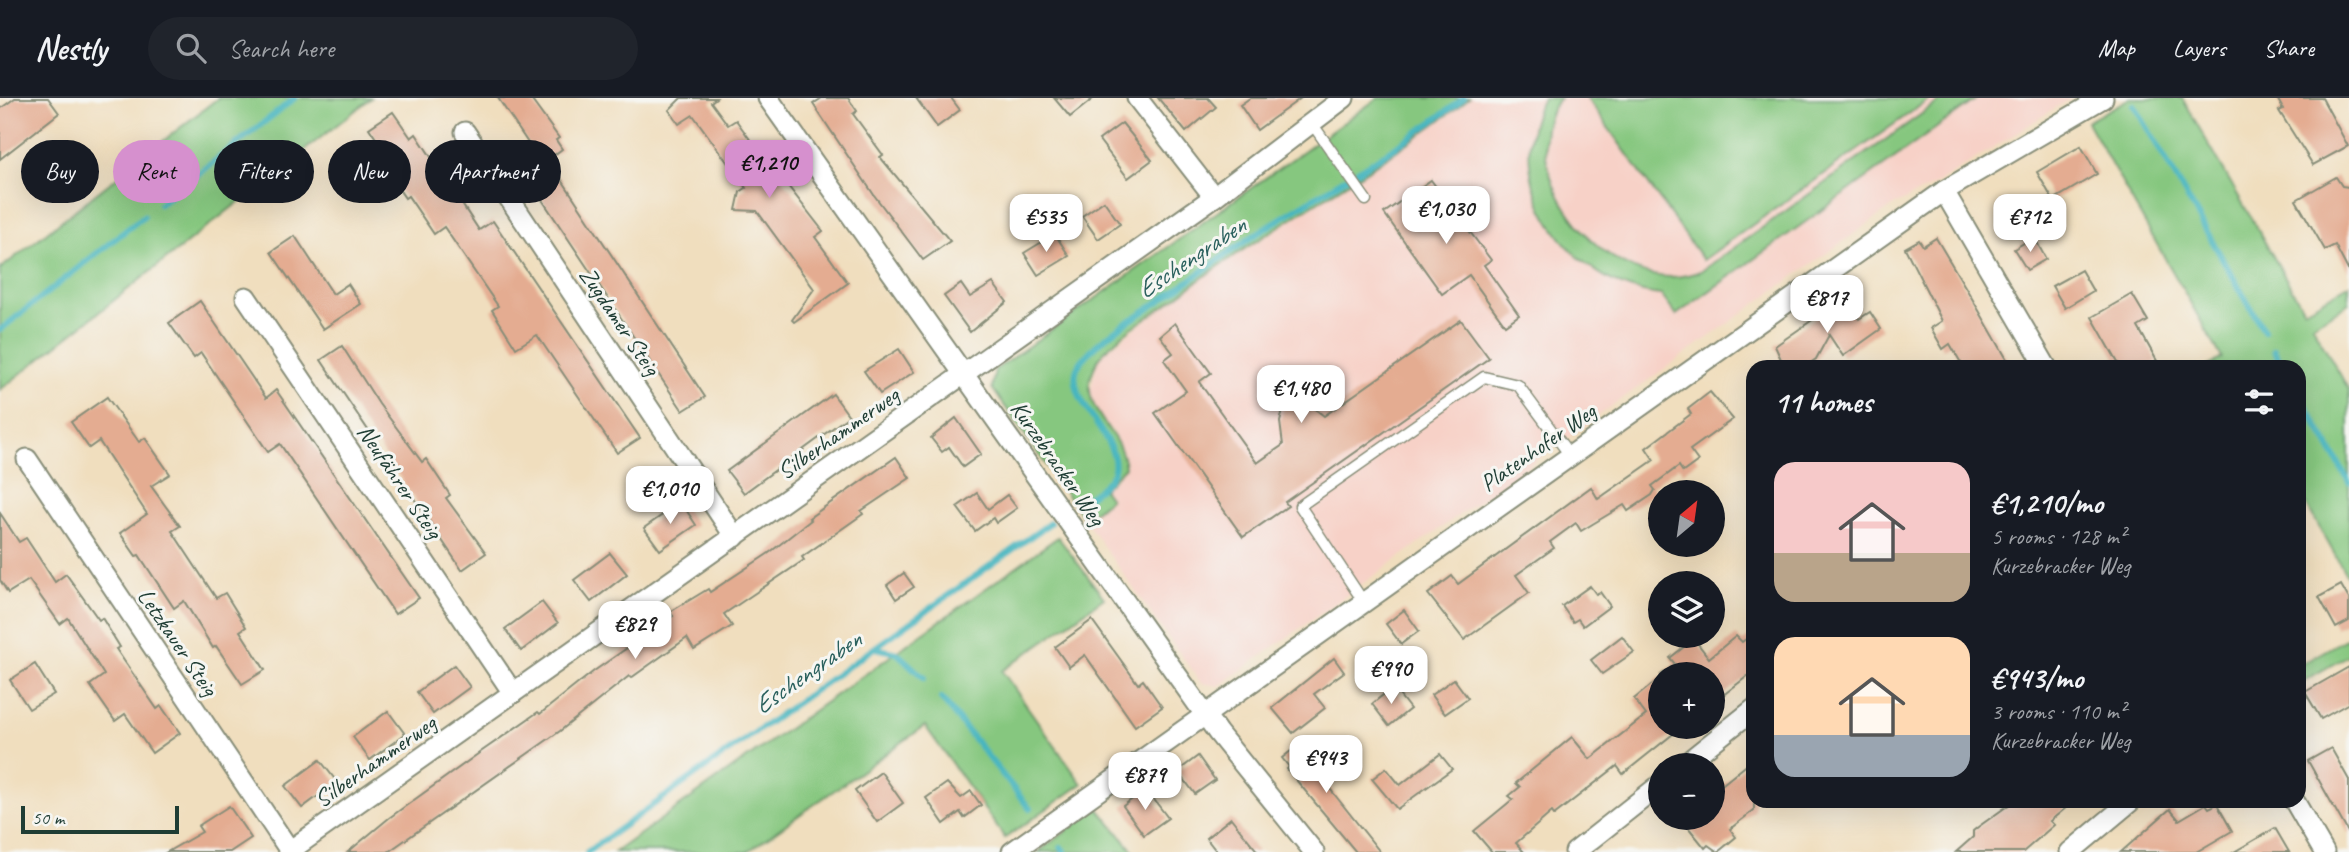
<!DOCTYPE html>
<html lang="en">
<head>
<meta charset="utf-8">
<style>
	body { margin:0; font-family:Caveat,sans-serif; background:#20242c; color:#f1f3f6; height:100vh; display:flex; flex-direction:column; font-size:26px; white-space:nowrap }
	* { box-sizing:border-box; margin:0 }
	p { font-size:23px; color:#9ea1a6 }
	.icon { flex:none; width:38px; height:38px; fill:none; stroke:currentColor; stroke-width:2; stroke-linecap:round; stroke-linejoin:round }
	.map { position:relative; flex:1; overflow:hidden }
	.sheet { position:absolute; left:1746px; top:262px; width:560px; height:448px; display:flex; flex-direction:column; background:#171b24; border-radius:21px; box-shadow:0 7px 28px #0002 }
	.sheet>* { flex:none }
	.top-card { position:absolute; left:21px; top:42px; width:665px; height:63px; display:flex; gap:14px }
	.needle { width:46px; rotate:29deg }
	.buttons { position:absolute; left:1648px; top:382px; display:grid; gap:14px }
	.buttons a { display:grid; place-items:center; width:77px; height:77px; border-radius:50%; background:#171b24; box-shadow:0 7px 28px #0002; font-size:35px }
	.scale { position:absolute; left:21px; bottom:18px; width:158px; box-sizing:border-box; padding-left:7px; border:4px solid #1f3d34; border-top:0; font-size:19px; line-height:24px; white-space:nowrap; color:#1f3d34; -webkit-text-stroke:5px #f6f6f2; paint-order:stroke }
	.price { position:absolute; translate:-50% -60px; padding:0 16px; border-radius:14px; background:#fff; color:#222; font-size:23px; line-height:46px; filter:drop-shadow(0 2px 4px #0008) }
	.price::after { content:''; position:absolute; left:50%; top:42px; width:21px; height:16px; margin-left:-10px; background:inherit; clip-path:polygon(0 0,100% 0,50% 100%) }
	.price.active { background:#d690ce; color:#111 }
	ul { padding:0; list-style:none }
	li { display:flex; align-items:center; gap:21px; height:175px; padding:0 28px }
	li span { display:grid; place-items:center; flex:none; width:196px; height:140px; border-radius:21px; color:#555 }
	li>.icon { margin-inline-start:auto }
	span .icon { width:84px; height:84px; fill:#fffc; stroke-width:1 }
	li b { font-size:30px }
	h2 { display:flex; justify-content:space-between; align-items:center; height:84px; padding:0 28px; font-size:30px }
	.tag { padding:0 24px; border-radius:32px; background:#171b24; box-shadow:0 7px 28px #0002; font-size:24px; line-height:63px }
	.tag.active { background:#d690ce; color:#111 }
	header { display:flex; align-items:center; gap:42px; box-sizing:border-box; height:98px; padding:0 35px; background:#171b24; border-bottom:2px solid #363941 }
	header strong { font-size:33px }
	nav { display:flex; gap:38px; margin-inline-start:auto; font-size:24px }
	.search { width:490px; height:63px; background:#20242c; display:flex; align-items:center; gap:18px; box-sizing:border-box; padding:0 24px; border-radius:38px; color:#9ea1a6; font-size:26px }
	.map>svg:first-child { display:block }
	.built { fill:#f7d1c7 }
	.green { fill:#86c77f; stroke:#52825a; stroke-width:2 }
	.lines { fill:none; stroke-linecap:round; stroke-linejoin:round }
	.stream { stroke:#46b5bf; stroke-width:6 }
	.building { fill:#e4ac91 }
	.lane-casing { stroke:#888e79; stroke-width:13 }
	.street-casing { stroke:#888e79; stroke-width:23 }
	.lane { stroke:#fff; stroke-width:10 }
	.street { stroke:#fff; stroke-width:19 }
	.labels { text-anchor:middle; stroke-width:6; stroke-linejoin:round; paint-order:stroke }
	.street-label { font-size:24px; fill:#1f3d34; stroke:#f6f6f2 }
	.water-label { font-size:26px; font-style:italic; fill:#2b615e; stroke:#f6f6f2 }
</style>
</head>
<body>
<header>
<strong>Nestly</strong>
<div class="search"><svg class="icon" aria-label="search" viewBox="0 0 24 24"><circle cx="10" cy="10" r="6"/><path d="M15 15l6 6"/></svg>Search here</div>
<nav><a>Map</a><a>Layers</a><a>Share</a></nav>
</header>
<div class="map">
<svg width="2349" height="754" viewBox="0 0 2349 754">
	<rect width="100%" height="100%" fill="#f6f6f2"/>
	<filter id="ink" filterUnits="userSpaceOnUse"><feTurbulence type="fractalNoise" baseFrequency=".0143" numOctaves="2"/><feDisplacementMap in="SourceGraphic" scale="14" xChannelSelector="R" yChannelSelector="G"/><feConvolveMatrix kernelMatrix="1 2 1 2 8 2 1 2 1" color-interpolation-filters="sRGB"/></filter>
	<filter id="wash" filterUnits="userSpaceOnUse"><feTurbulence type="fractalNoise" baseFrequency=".00686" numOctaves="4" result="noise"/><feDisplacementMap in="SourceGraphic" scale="28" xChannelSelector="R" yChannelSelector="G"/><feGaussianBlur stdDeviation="1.57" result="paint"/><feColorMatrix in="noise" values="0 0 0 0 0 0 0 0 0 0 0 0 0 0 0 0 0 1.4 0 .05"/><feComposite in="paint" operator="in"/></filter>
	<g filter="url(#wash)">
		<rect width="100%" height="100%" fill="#f0debe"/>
		<!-- built -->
		<polygon class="built" points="1469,0 2071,0 1938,85 1893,108 1219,588 1201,585 1084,421 1110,401 1103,391 1117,379 1113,334 1097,315 1090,295 1096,268 1103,255 1186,191 1415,40"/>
		<!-- green -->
		<g class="green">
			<polygon points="218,0 371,0 0,292 0,171"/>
			<path d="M1378 0H1469C1375 75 1266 130 1171 203 1149 219 1121 235 1103 255 1097 262 1091 275 1090 284 1086 316 1122 335 1125 369L1103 391 1110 401 1084 421 992 290 995 272Z"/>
			<path d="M1543 0H1560C1505 65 1612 212 1703 172L1944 0H1978L1676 217 1661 197C1571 189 1498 84 1543 0Z"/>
			<polygon points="1587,0 1931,0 1703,162"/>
			<polygon points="2130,0 2182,0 2304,212 2349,187 2349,205 2312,227 2349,292 2349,482 2300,395 2300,270 2206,269 2222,260 2087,24"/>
			<polygon points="1058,439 1104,500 1002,573 1082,686 1005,740 925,628 747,754 615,754"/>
			<polygon points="2349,539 2349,557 2300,585 2300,567"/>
			<polygon points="1098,710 1134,754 1038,754"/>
		</g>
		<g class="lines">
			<!-- stream -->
			<g class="stream">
				<polyline points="2134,7 2264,233"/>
				<polyline points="160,106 295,0"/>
				<polyline points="0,232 144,118"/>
				<polyline points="2274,252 2284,270"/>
				<polyline points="2300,297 2349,384"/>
				<path d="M1081 404C1092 395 1110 386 1114 371 1121 340 1058 297 1080 265 1100 237 1137 220 1164 200 1198 177 1230 153 1264 131 1331 88 1401 50 1464 0"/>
				<polyline points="876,550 897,555 924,580"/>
				<polyline points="941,600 1030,711"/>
				<polyline points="1061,749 1065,754"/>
				<polyline points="587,754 1050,425"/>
			</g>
		</g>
		<g id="blocks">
			<!-- building -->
			<g class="building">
				<polygon points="15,0 48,0 59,15 0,61 0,11"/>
				<polygon points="498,0 530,0 559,40 556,42 562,51 542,66"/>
				<polygon points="681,0 716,0 711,4 728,27 736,22 772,72 774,70 823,133 815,139 848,185 794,224 792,222 814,191 757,113 736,112 740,94 746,90 693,17 679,26 669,12"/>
				<polygon points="822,0 848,0 857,13 853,16 883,57 880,59 950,143 923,162 874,97 813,6"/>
				<polygon points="916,0 951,0 960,12 937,29"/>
				<polygon points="1054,0 1094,0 1070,19"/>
				<polygon points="1158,0 1208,0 1216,9 1186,34"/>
				<polygon points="1250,0 1301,0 1257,32 1240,7"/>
				<polygon points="2277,0 2322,0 2348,48 2313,67 2279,13 2283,11"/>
				<polygon points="393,14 411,40 416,36 479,132 493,123 640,340 617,355 537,237 516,250 492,212 498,208 444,129 434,136 408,98 405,100 396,87 404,82 369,30"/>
				<polygon points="1122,25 1152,62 1128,80 1099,42"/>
				<polygon points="2081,48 2097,76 2053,102 2037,74"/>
				<polygon points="560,79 705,299 683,313 537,94"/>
				<polygon points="2336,79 2342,88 2349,89 2349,174 2335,147 2325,152 2296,102"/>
				<polygon points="1431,82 1491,162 1484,167 1519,217 1505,227 1469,177 1442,196 1384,115"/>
				<polygon points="1104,103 1120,126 1098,141 1082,118"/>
				<polygon points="1055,136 1069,158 1038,177 1024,155"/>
				<polygon points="295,138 333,196 348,186 361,206 323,231 271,154"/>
				<polygon points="2034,139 2046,161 2027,172 2014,151"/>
				<polygon points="1936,140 1970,197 2012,270 1964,270 1950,246 1943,251 1931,230 1942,223 1905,150 1919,142 1923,148"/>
				<polygon points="2081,172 2093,193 2065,210 2052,188"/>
				<polygon points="993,185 1007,204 970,234 944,198 961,186 970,199"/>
				<polygon points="2132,196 2148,223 2138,229 2157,263 2146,270 2121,270 2092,219"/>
				<polygon points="1844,200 1859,221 1870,214 1881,231 1843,258 1829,237 1816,261 1803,270 1784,268 1775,248"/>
				<polygon points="200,203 266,300 276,292 419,500 395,516 280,346 268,354 201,255 194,260 169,225"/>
				<polygon points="1461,222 1489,260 1285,404 1288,408 1243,439 1155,315 1186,293 1164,262 1173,255 1160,238 1175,225 1211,275 1199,284 1257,365 1283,347 1280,324 1285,304 1310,307 1324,318"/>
				<polygon points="342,248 379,306 422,364 426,361 450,397 446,400 486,455 462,472 321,262"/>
				<polygon points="899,251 914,274 880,296 864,273"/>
				<polygon points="1710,294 1733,321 1690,352 1698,363 1683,374 1679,368 1652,388 1655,392 1652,397 1628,413 1624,407 1581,433 1576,425 1550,444 1554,450 1516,477 1529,495 1464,542 1428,496 1452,478 1458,486 1591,389 1598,401 1654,362 1646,350 1691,316 1688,311"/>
				<polygon points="833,296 849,318 744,395 727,373"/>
				<polygon points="107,299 139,344 145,340 170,376 151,388 180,428 172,433 216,500 225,495 246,529 240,533 265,572 242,586 216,548 213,550 184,503 174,510 139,457 136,458 120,435 147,416 99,343 89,350 71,324"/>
				<polygon points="956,320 981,356 963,369 949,349 942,354 931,340"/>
				<polygon points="896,359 910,380 861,413 863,416 802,459 804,462 724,516 732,528 694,552 687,540 631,580 629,578 560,633 388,754 348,754 389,720 482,653 538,614 540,616 594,573 673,518 670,514 708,491 710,494 769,455 811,422 809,420"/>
				<polygon points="977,395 988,411 1007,397 1017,410 996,425 993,420 975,433 957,409"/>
				<polygon points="681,404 696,427 660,452 644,430"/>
				<polygon points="0,415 19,444 26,440 55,484 66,476 99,522 102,520 120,549 116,551 157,611 161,608 180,635 152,655 125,616 115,623 90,587 104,577 68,520 60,526 29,482 8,495 0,482"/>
				<polygon points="610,455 627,476 591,504 574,482"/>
				<polygon points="904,475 914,489 896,501 887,487"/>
				<polygon points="2341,487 2349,501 2349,523 2336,530 2319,499"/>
				<polygon points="1590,488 1596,496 1600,494 1610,508 1583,528 1578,521 1573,524 1562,508"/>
				<polygon points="542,504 558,525 521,553 505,531"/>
				<polygon points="1404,512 1419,533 1401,546 1386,526"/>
				<polygon points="1092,522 1138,586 1143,582 1162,609 1135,628 1085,557 1069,569 1055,549"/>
				<polygon points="1754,535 1754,573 1713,605 1713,576 1662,576 1675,566 1670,560 1694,541 1709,560 1736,538 1742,544"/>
				<polygon points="1622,538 1634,554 1602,576 1591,562"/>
				<polygon points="1334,560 1344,574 1314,596 1325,610 1293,635 1272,610"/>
				<polygon points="35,566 54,596 29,611 10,582"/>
				<polygon points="454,567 470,589 433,616 417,594"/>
				<polygon points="2349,569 2349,605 2321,621 2305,594"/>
				<polygon points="1661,579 1661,628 1683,628 1623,676 1617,668 1554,717 1552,714 1516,745 1524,754 1492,754 1474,733 1513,701 1509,698 1520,689 1516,685 1572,639 1590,661 1646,617 1634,601"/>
				<polygon points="1454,581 1468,600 1445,616 1431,597"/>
				<polygon points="1393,589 1410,611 1389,628 1372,606"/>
				<polygon points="388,613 405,636 370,662 353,639"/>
				<polygon points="1305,642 1336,680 1327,687 1380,754 1356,754 1287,671 1289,669 1282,660"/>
				<polygon points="2331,650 2349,682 2349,736 2308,663"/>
				<polygon points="1440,656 1452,671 1397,711 1372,681 1386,670 1400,687"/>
				<polygon points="1198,658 1215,682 1195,696 1178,673"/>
				<polygon points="1754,661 1754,712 1730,731 1736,739 1718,754 1708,747 1705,750 1688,729 1691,726 1686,719 1713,719 1713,694"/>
				<polygon points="320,662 337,684 302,710 285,688"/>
				<polygon points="881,674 903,705 877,724 855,693"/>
				<polygon points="947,685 961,700 971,693 981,707 964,720 960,714 944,726 926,700"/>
				<polygon points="1146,691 1168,720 1144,737 1123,708"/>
				<polygon points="2013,704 2073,704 2050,723 2054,727 2023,754 1956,754 1973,739 1973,733 1978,729"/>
				<polygon points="2206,706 2209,710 2217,706 2232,733 2196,754 2121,754 2170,711 2179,722"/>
				<polygon points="229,708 251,740 230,754 167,754 202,734 198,728"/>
				<polygon points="1231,720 1258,754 1217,754 1206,740"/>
				<polygon points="2275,730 2289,754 2234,754"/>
			</g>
		</g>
	</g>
	<g filter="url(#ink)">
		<use href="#blocks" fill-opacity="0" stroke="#888e79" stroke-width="2"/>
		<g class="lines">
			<!-- lane casing -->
			<g class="lane-casing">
				<g id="lane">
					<polyline points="1311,24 1366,102"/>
					<polyline points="1363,503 1300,408 1484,279 1518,287 1569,356"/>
				</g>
			</g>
			<!-- street casing -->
			<g class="street-casing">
				<g id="street">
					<polyline points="768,0 1218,635 1314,754"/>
					<polyline points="1137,0 1214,99"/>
					<polyline points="465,34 735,439"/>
					<polyline points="1944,93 2047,270"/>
					<polyline points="246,199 513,595"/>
					<polyline points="27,361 290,753"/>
					<polyline points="1684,667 1754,611"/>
					<polyline points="2295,704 2324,754"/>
					<polyline points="288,754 1214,99 1344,0"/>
					<polyline points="1012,754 1944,93 2103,0"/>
					<polyline points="1575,754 1661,686"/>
					<polyline points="2070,754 2130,704"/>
				</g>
			</g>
			<!-- lane -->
			<use href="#lane" class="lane"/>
			<!-- street -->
			<use href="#street" class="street"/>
		</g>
	</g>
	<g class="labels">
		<!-- street labels -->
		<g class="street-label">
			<text transform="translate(620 223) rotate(56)" y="8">Zugdamer Steig</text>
			<text transform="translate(838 335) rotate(-35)" y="8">Silberhammerweg</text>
			<text transform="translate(1538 349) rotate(-35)" y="8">Platenhofer Weg</text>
			<text transform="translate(1058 365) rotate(55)" y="8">Kurzebracker Weg</text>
			<text transform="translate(400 383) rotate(56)" y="8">Neufährer Steig</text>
			<text transform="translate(178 544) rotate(56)" y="8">Letzkauer Steig</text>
			<text transform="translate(375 663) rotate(-35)" y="8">Silberhammerweg</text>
		</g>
		<!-- water labels -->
		<g class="water-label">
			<text transform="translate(1191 159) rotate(-34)" y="9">Eschengraben</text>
			<text transform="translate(807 574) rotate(-35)" y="9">Eschengraben</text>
		</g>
	</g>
</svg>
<div class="buttons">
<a><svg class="needle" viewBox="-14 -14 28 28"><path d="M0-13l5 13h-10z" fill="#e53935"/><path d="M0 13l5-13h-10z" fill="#9ea1a6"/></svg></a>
<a><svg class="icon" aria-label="layers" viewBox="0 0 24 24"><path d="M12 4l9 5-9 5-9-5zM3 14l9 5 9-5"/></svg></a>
<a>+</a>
<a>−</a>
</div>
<div class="scale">50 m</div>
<b class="price active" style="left:769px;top:102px">€1,210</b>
<b class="price" style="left:1446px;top:148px">€1,030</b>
<b class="price" style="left:1046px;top:156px">€535</b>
<b class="price" style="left:2030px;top:156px">€712</b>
<b class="price" style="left:1827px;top:237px">€817</b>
<b class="price" style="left:1301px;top:327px">€1,480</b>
<b class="price" style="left:670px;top:428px">€1,010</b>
<b class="price" style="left:635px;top:563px">€829</b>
<b class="price" style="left:1391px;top:608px">€990</b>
<b class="price" style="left:1326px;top:697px">€943</b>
<b class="price" style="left:1145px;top:714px">€879</b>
<div class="top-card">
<a class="tag">Buy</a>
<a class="tag active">Rent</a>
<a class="tag">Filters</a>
<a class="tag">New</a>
<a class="tag">Apartment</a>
</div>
<section class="sheet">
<h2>11 homes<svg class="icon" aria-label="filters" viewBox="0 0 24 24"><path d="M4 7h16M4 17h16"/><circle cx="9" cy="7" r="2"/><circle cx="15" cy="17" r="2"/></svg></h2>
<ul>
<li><span style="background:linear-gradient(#f6c9c9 65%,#b9a48a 0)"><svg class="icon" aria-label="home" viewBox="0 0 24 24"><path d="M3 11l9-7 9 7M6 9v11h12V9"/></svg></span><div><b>€1,210/mo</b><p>5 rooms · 128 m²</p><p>Kurzebracker Weg</p></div></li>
<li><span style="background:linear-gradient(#ffd9b3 70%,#9aa5b1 0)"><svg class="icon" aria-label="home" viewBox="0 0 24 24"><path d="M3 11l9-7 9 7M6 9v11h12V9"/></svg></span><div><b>€943/mo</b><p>3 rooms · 110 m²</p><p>Kurzebracker Weg</p></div></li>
</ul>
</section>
</div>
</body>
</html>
